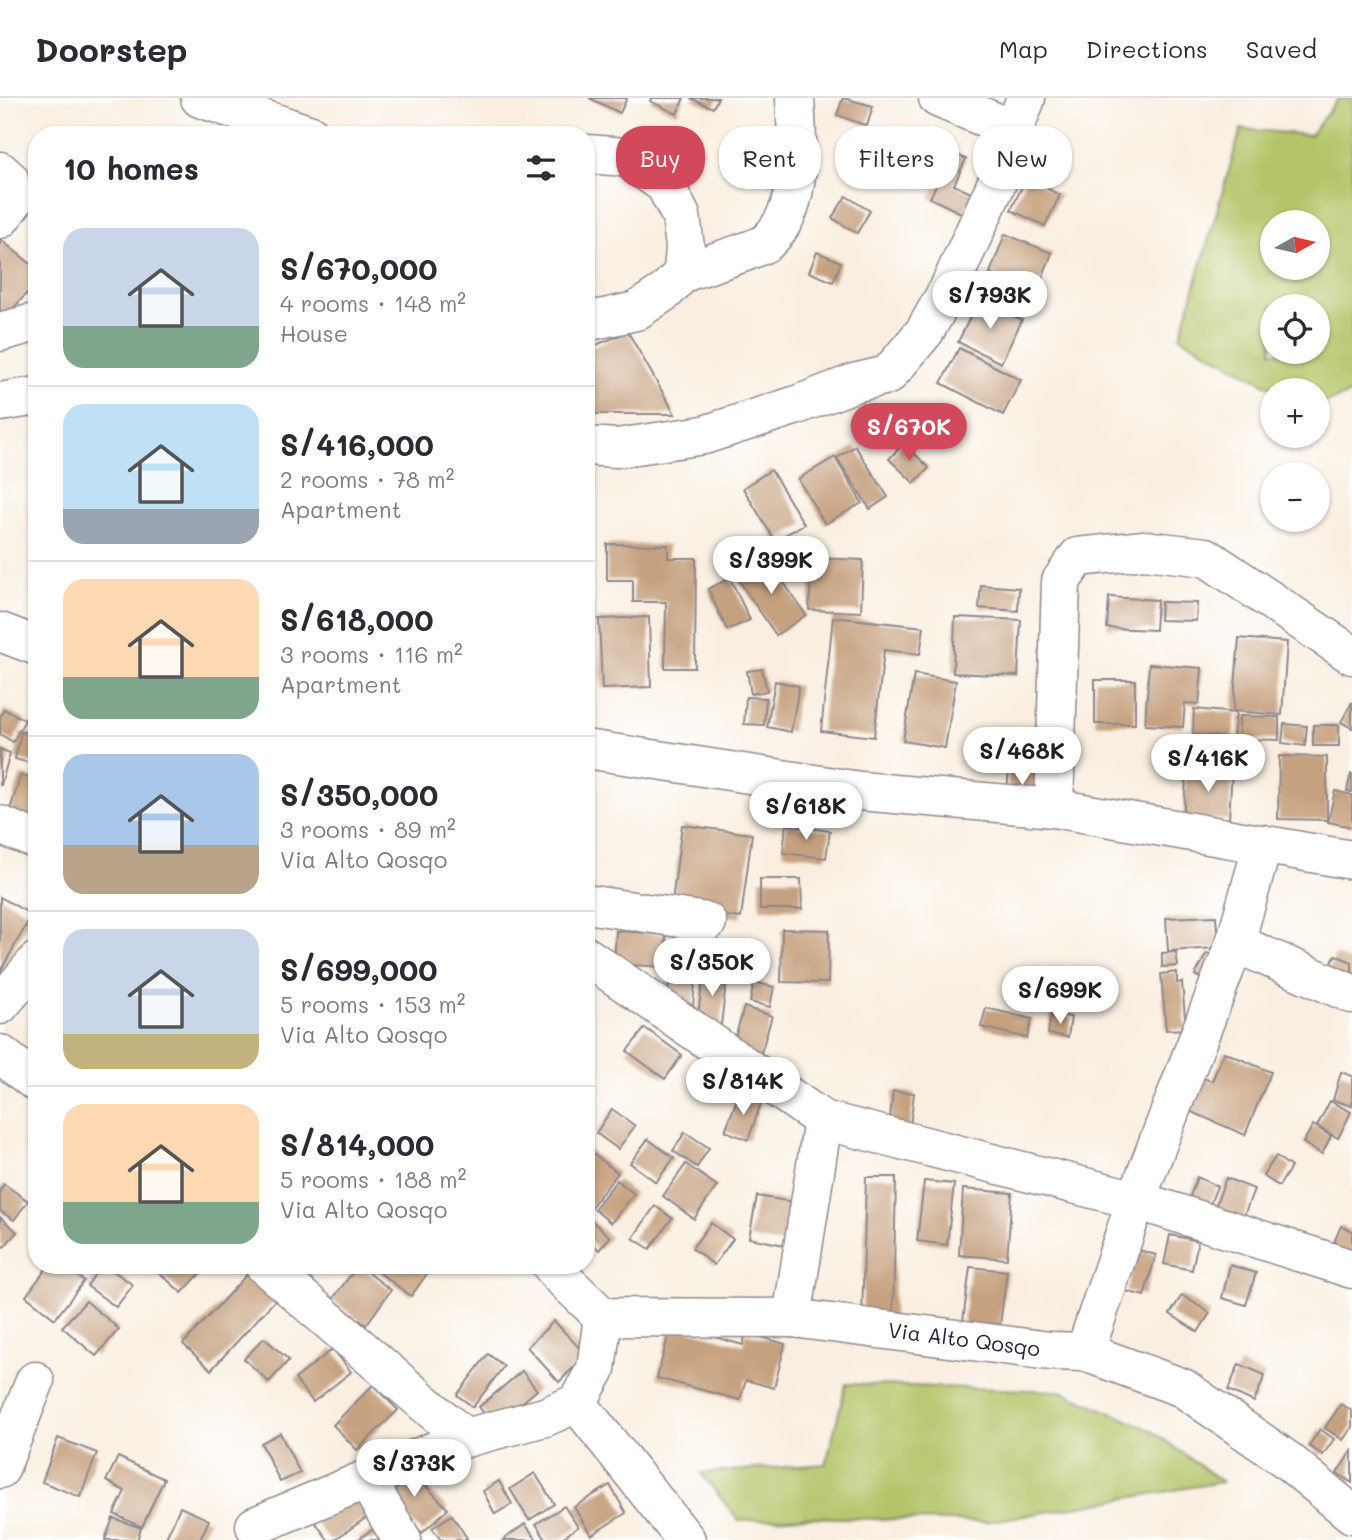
<!DOCTYPE html>
<html lang="en">
<head>
<meta charset="utf-8">
<style>
	body { margin:0; font-family:Mali,sans-serif; background:#f7f7f7; color:#2b2b33; height:100vh; display:flex; flex-direction:column; font-size:26px; white-space:nowrap }
	* { box-sizing:border-box; margin:0 }
	p { font-size:23px; color:#7c7c81 }
	.icon { flex:none; width:38px; height:38px; fill:none; stroke:currentColor; stroke-width:2; stroke-linecap:round; stroke-linejoin:round }
	.map { position:relative; flex:1; overflow:hidden }
	.details { position:absolute; left:28px; top:28px; width:567px; height:1148px; display:flex; flex-direction:column; background:#fff; border-radius:28px; box-shadow:0 2px 5px #0004 }
	.details>* { flex:none }
	.top-card { position:absolute; left:616px; top:28px; width:630px; height:63px; display:flex; gap:14px }
	.needle { width:46px; rotate:82deg }
	.fabs { position:absolute; left:1260px; top:112px; display:grid; gap:14px }
	.fabs a { display:grid; place-items:center; width:70px; height:70px; border-radius:50%; background:#fff; box-shadow:0 2px 5px #0004; font-size:35px }
	.price { position:absolute; translate:-50% -60px; padding:0 16px; border-radius:24px; background:#fff; color:#222; font-size:23px; line-height:46px; filter:drop-shadow(0 2px 4px #0008) }
	.price::after { content:''; position:absolute; left:50%; top:42px; width:21px; height:16px; margin-left:-10px; background:inherit; clip-path:polygon(0 0,100% 0,50% 100%) }
	.price.active { background:#d1495b; color:#fff }
	ul { padding:0; list-style:none }
	li { display:flex; align-items:center; gap:21px; height:175px; padding:0 35px }
	li+li { border-top:2px solid #e1e1e2 }
	li span { display:grid; place-items:center; flex:none; width:196px; height:140px; border-radius:21px; color:#555 }
	li>.icon { margin-inline-start:auto }
	span .icon { width:84px; height:84px; fill:#fffc; stroke-width:1 }
	li b { font-size:30px }
	h2 { display:flex; justify-content:space-between; align-items:center; height:84px; padding:0 35px; font-size:30px }
	.chip { padding:0 24px; border-radius:28px; background:#fff; box-shadow:0 2px 5px #0004; font-size:24px; line-height:63px }
	.chip.active { background:#d1495b; color:#fff }
	header { display:flex; align-items:center; gap:42px; box-sizing:border-box; height:98px; padding:0 35px; background:#fff; border-bottom:2px solid #e1e1e2 }
	header strong { font-size:33px }
	nav { display:flex; gap:38px; margin-inline-start:auto; font-size:24px }
	.map>svg:first-child { display:block }
	.green { fill:#b4c467; stroke:#6b7351; stroke-width:2; fill-rule:evenodd }
	.building { fill:#c6a17f }
	.lines { fill:none; stroke-linecap:round; stroke-linejoin:round }
	.minor-casing { stroke:#8e888d; stroke-width:41 }
	.tertiary-casing { stroke:#8e888d; stroke-width:41 }
	.minor { stroke:#fff; stroke-width:38 }
	.tertiary { stroke:#fff; stroke-width:38 }
	.labels { text-anchor:middle; stroke-width:7; stroke-linejoin:round; paint-order:stroke }
	.street-label { font-size:21px; fill:#22223b; stroke:#fff }
</style>
</head>
<body>
<header>
<strong>Doorstep</strong>
<nav><a>Map</a><a>Directions</a><a>Saved</a></nav>
</header>
<div class="map">
<svg width="1352" height="1442" viewBox="0 0 1352 1442">
	<rect width="100%" height="100%" fill="#fff"/>
	<filter id="ink" filterUnits="userSpaceOnUse"><feTurbulence type="fractalNoise" baseFrequency=".0143" numOctaves="2"/><feDisplacementMap in="SourceGraphic" scale="14" xChannelSelector="R" yChannelSelector="G"/><feConvolveMatrix kernelMatrix="1 2 1 2 8 2 1 2 1" color-interpolation-filters="sRGB"/></filter>
	<filter id="wash" filterUnits="userSpaceOnUse"><feTurbulence type="fractalNoise" baseFrequency=".00686" numOctaves="4" result="noise"/><feDisplacementMap in="SourceGraphic" scale="28" xChannelSelector="R" yChannelSelector="G"/><feGaussianBlur stdDeviation="1.57" result="paint"/><feColorMatrix in="noise" values="0 0 0 0 0 0 0 0 0 0 0 0 0 0 0 0 0 1.4 0 .05"/><feComposite in="paint" operator="in"/></filter>
	<g filter="url(#wash)">
		<rect width="100%" height="100%" fill="#f9eedf"/>
		<!-- green -->
		<g class="green">
			<path d="M1339 0H1352V295L1318 308V292H1276L1180 239 1241 31 1310 37ZM1272 124H1318V170H1272ZM1272 208H1318V254H1272Z"/>
			<polygon points="846,1286 1061,1293 1151,1332 1222,1384 986,1424 805,1419 739,1423 701,1375 826,1366"/>
		</g>
		<g id="blocks">
			<!-- building -->
			<g class="building">
				<polygon points="589,0 627,0 620,15"/>
				<polygon points="651,0 684,0 677,16 650,3"/>
				<polygon points="690,0 718,0 713,10"/>
				<polygon points="843,0 873,8 867,28 837,17"/>
				<polygon points="930,44 966,61 954,87 973,96 963,116 930,100 940,78 919,67"/>
				<polygon points="1044,50 1061,59 1047,88 1030,79"/>
				<polygon points="760,54 779,58 773,86 754,82"/>
				<polygon points="1026,80 1060,97 1045,128 1011,112"/>
				<polygon points="846,98 870,113 857,135 832,120"/>
				<polygon points="1005,136 1052,155 1037,193 990,175"/>
				<polygon points="0,141 37,171 37,184 0,225"/>
				<polygon points="817,154 841,164 833,184 809,174"/>
				<polygon points="979,201 1022,222 1001,265 958,244"/>
				<polygon points="628,234 675,316 586,316 586,251"/>
				<polygon points="959,250 1021,282 1003,317 941,285"/>
				<polygon points="904,345 929,370 914,385 889,361"/>
				<polygon points="855,348 888,399 870,411 837,360"/>
				<polygon points="835,359 862,405 825,426 798,381"/>
				<polygon points="771,372 804,426 775,443 743,390"/>
				<polygon points="607,446 668,447 668,460 696,460 695,570 665,570 666,504 633,504 633,482 607,482"/>
				<polygon points="767,460 806,517 776,537 737,480"/>
				<polygon points="812,460 863,462 861,514 809,512"/>
				<polygon points="730,480 750,522 727,532 708,491"/>
				<polygon points="981,487 1019,490 1018,513 979,510"/>
				<polygon points="1109,499 1157,502 1155,532 1107,530"/>
				<polygon points="1161,504 1197,505 1196,523 1160,522"/>
				<polygon points="586,508 594,508 593,538 586,538"/>
				<polygon points="649,519 651,589 602,591 599,521"/>
				<polygon points="833,519 924,529 920,556 884,552 874,639 821,633"/>
				<polygon points="955,519 1021,522 1018,578 953,575"/>
				<polygon points="1239,540 1287,544 1282,617 1233,613"/>
				<polygon points="1149,566 1202,570 1199,606 1185,605 1183,629 1145,627"/>
				<polygon points="762,571 767,593 751,596 747,573"/>
				<polygon points="914,576 956,583 945,650 903,643"/>
				<rect x="1095" y="582" width="40" height="44"/>
				<polygon points="775,583 799,588 791,634 767,629"/>
				<polygon points="746,599 766,600 764,627 744,626"/>
				<polygon points="1352,604 1352,630 1341,624"/>
				<polygon points="4,611 25,622 13,644 0,636 0,620"/>
				<polygon points="1194,611 1236,615 1233,640 1193,636"/>
				<polygon points="1239,618 1279,619 1279,642 1239,641"/>
				<polygon points="1284,626 1307,628 1305,648 1282,645"/>
				<rect x="1313" y="627" width="26" height="21"/>
				<polygon points="21,634 37,637 37,667 15,661"/>
				<polygon points="1213,643 1240,647 1236,669 1209,664"/>
				<polygon points="0,651 10,655 1,687 0,687"/>
				<polygon points="1279,658 1327,659 1327,722 1278,721"/>
				<polygon points="1187,669 1232,672 1229,722 1183,720"/>
				<polygon points="1009,672 1039,676 1034,706 1006,702"/>
				<polygon points="1351,676 1352,676 1352,694 1347,693"/>
				<polygon points="21,677 37,682 37,727 8,718"/>
				<polygon points="1335,693 1352,697 1352,729 1328,724"/>
				<polygon points="682,727 752,736 741,820 671,811"/>
				<polygon points="786,727 830,733 826,760 783,755"/>
				<polygon points="760,781 801,781 802,811 760,811"/>
				<polygon points="0,799 32,817 0,874"/>
				<polygon points="1216,818 1218,850 1168,853 1166,820"/>
				<polygon points="782,831 829,832 828,885 781,884"/>
				<polygon points="616,833 666,836 665,869 614,866"/>
				<polygon points="1176,854 1178,868 1162,869 1162,855"/>
				<polygon points="672,855 697,857 693,909 667,906"/>
				<polygon points="1207,855 1226,866 1215,888 1195,877"/>
				<polygon points="1335,857 1352,864 1352,888 1326,877"/>
				<polygon points="704,873 727,877 721,927 697,924"/>
				<polygon points="1177,874 1177,885 1182,884 1186,931 1166,932 1161,876"/>
				<polygon points="754,884 774,889 770,909 750,904"/>
				<polygon points="744,909 772,918 759,962 731,954"/>
				<polygon points="986,910 1032,921 1027,940 981,929"/>
				<polygon points="1051,916 1071,919 1068,939 1048,936"/>
				<polygon points="645,930 682,957 665,981 627,953"/>
				<polygon points="1224,954 1271,974 1245,1037 1189,1013 1203,980 1212,983"/>
				<polygon points="1341,974 1352,978 1352,1008 1333,1002"/>
				<polygon points="893,993 914,995 910,1029 889,1027"/>
				<polygon points="739,996 761,1005 748,1042 725,1033"/>
				<polygon points="1330,1003 1351,1014 1338,1040 1317,1028"/>
				<polygon points="612,1011 635,1028 618,1051 596,1035"/>
				<polygon points="1313,1027 1331,1038 1322,1056 1303,1045"/>
				<polygon points="685,1034 709,1050 697,1069 673,1053"/>
				<polygon points="648,1041 674,1060 656,1084 630,1065"/>
				<polygon points="586,1050 618,1075 590,1110 586,1106"/>
				<polygon points="1276,1058 1291,1069 1279,1088 1263,1078"/>
				<polygon points="686,1066 717,1088 694,1121 663,1098"/>
				<polygon points="866,1079 896,1079 893,1223 862,1222"/>
				<polygon points="1197,1079 1217,1088 1209,1109 1189,1101"/>
				<polygon points="1226,1080 1254,1091 1243,1120 1215,1109"/>
				<polygon points="617,1082 634,1096 611,1125 594,1111"/>
				<polygon points="924,1083 954,1086 947,1147 917,1143"/>
				<polygon points="4,1086 28,1103 14,1122 0,1113 0,1092"/>
				<polygon points="963,1091 1012,1095 1007,1161 959,1157"/>
				<polygon points="757,1098 799,1105 790,1148 749,1140"/>
				<polygon points="655,1108 672,1120 650,1151 633,1140"/>
				<polygon points="0,1119 17,1134 4,1149 0,1146"/>
				<polygon points="590,1121 610,1139 599,1152 586,1140 586,1126"/>
				<polygon points="711,1125 733,1141 714,1167 692,1150"/>
				<polygon points="1341,1128 1352,1133 1352,1169 1328,1158"/>
				<polygon points="1170,1137 1198,1143 1192,1172 1164,1166"/>
				<polygon points="1139,1152 1156,1157 1144,1198 1126,1193"/>
				<polygon points="49,1167 63,1167 84,1183 55,1221 26,1198"/>
				<polygon points="101,1167 105,1167 133,1187 116,1209 87,1188"/>
				<polygon points="159,1167 208,1167 182,1195 155,1171"/>
				<polygon points="358,1167 391,1192 366,1227 332,1202"/>
				<polygon points="369,1167 427,1167 431,1170 411,1198"/>
				<polygon points="1230,1167 1256,1175 1246,1207 1222,1200"/>
				<polygon points="970,1169 1007,1173 999,1235 962,1231"/>
				<polygon points="251,1172 278,1199 211,1272 183,1246"/>
				<polygon points="1182,1197 1210,1215 1198,1234 1170,1216"/>
				<polygon points="86,1203 119,1231 96,1258 62,1229"/>
				<polygon points="554,1223 586,1257 559,1284 527,1249"/>
				<polygon points="671,1227 743,1247 746,1235 785,1246 774,1290 746,1282 740,1302 657,1280"/>
				<polygon points="264,1240 289,1262 269,1284 244,1261"/>
				<polygon points="333,1251 351,1274 313,1304 295,1281"/>
				<polygon points="488,1256 504,1268 473,1309 457,1297"/>
				<polygon points="1239,1266 1265,1277 1254,1304 1228,1292"/>
				<polygon points="522,1273 537,1292 494,1328 479,1309"/>
				<polygon points="373,1287 398,1312 357,1352 333,1327"/>
				<polygon points="1341,1306 1352,1313 1352,1329 1343,1342 1325,1330"/>
				<polygon points="1320,1331 1334,1341 1323,1357 1309,1348"/>
				<polygon points="280,1335 300,1375 280,1384 261,1345"/>
				<polygon points="58,1340 97,1355 80,1399 42,1384"/>
				<polygon points="1352,1352 1352,1385 1337,1375"/>
				<polygon points="118,1359 164,1381 142,1429 114,1416 125,1393 106,1383"/>
				<polygon points="406,1367 448,1411 422,1435 381,1392"/>
				<polygon points="535,1375 554,1406 529,1422 510,1391"/>
				<polygon points="499,1383 512,1406 495,1416 483,1393"/>
				<polygon points="610,1387 626,1415 591,1437 574,1409"/>
				<polygon points="352,1391 370,1417 334,1442 328,1442 311,1418"/>
				<polygon points="564,1408 578,1429 559,1442 546,1442 536,1426"/>
				<polygon points="180,1409 209,1422 200,1442 165,1442"/>
				<polygon points="452,1417 467,1440 463,1442 441,1442 432,1430"/>
				<polygon points="113,1420 141,1430 137,1442 105,1442"/>
				<polygon points="525,1426 537,1442 503,1442"/>
				<polygon points="380,1427 390,1442 357,1442"/>
			</g>
		</g>
	</g>
	<g filter="url(#ink)">
		<use href="#blocks" fill-opacity="0" stroke="#8e888d" stroke-width="2"/>
		<g class="lines">
			<!-- minor casing -->
			<g class="minor-casing">
				<g id="minor">
					<polyline points="200,0 311,37"/>
					<polyline points="938,0 1014,32"/>
					<polyline points="586,56 626,59 665,87 681,118 685,149 683,175 666,193 636,213 586,224"/>
					<polyline points="0,73 9,81 13,104 0,121"/>
					<path d="M683 175C698 169 760 151 768 143 805 108 797 46 795 0"/>
					<polyline points="0,234 37,224"/>
					<polyline points="0,304 37,298"/>
					<polyline points="586,348 617,350 704,337 797,307 854,285 888,277 925,233 949,190 1003,71 1014,32 1026,0"/>
					<polyline points="0,534 37,548"/>
					<polyline points="586,651 860,693 1054,710 1352,762"/>
					<polyline points="1054,710 1061,483 1078,459 1144,452 1206,459 1352,557"/>
					<polyline points="586,806 707,824"/>
					<polyline points="1235,845 1352,896"/>
					<polyline points="586,858 823,1022 792,1220"/>
					<polyline points="0,907 37,863"/>
					<polyline points="0,956 37,985"/>
					<polyline points="823,1022 1136,1102 1352,1171"/>
					<polyline points="264,1167 465,1340"/>
					<polyline points="1085,1254 1136,1102 1235,845 1263,746"/>
					<polyline points="577,1305 686,1442"/>
					<polyline points="0,1371 35,1283"/>
					<polyline points="366,1381 402,1442"/>
					<polyline points="255,1428 465,1340 545,1319 577,1305 596,1271 603,1219"/>
				</g>
			</g>
			<!-- tertiary casing -->
			<g class="tertiary-casing">
				<g id="tertiary">
					<polyline points="0,727 37,742"/>
					<path id="s1" d="M551 1167 561 1179 603 1219 792 1220 1050 1253 1085 1254 1183 1290 1287 1362 1352 1416"/>
				</g>
			</g>
			<!-- minor -->
			<use href="#minor" class="minor"/>
			<!-- tertiary -->
			<use href="#tertiary" class="tertiary"/>
		</g>
	</g>
	<g class="labels">
		<!-- street labels -->
		<g class="street-label">
			<text dy="7" stroke="none"><textPath href="#s1" startOffset="436">Via Alto Qosqo</textPath></text>
		</g>
	</g>
</svg>
<div class="fabs">
<a><svg class="needle" viewBox="-14 -14 28 28"><path d="M0-13l5 13h-10z" fill="#e53935"/><path d="M0 13l5-13h-10z" fill="#7c7c81"/></svg></a>
<a><svg class="icon" aria-label="locate" viewBox="0 0 24 24"><circle cx="12" cy="12" r="6"/><path d="M12 2v4M12 18v4M2 12h4M18 12h4"/></svg></a>
<a>+</a>
<a>−</a>
</div>
<b class="price" style="left:990px;top:233px">S/793K</b>
<b class="price active" style="left:909px;top:365px">S/670K</b>
<b class="price" style="left:771px;top:498px">S/399K</b>
<b class="price" style="left:1022px;top:689px">S/468K</b>
<b class="price" style="left:1208px;top:696px">S/416K</b>
<b class="price" style="left:806px;top:744px">S/618K</b>
<b class="price" style="left:712px;top:900px">S/350K</b>
<b class="price" style="left:1060px;top:928px">S/699K</b>
<b class="price" style="left:743px;top:1019px">S/814K</b>
<b class="price" style="left:414px;top:1401px">S/373K</b>
<div class="top-card">
<a class="chip active">Buy</a>
<a class="chip">Rent</a>
<a class="chip">Filters</a>
<a class="chip">New</a>
</div>
<section class="details">
<h2>10 homes<svg class="icon" aria-label="filters" viewBox="0 0 24 24"><path d="M4 7h16M4 17h16"/><circle cx="9" cy="7" r="2"/><circle cx="15" cy="17" r="2"/></svg></h2>
<ul>
<li><span style="background:linear-gradient(#c9d6e8 70%,#7fa58c 0)"><svg class="icon" aria-label="home" viewBox="0 0 24 24"><path d="M3 11l9-7 9 7M6 9v11h12V9"/></svg></span><div><b>S/670,000</b><p>4 rooms · 148 m²</p><p>House</p></div></li>
<li><span style="background:linear-gradient(#bfe0f5 75%,#9aa5b1 0)"><svg class="icon" aria-label="home" viewBox="0 0 24 24"><path d="M3 11l9-7 9 7M6 9v11h12V9"/></svg></span><div><b>S/416,000</b><p>2 rooms · 78 m²</p><p>Apartment</p></div></li>
<li><span style="background:linear-gradient(#ffd9b3 70%,#7fa58c 0)"><svg class="icon" aria-label="home" viewBox="0 0 24 24"><path d="M3 11l9-7 9 7M6 9v11h12V9"/></svg></span><div><b>S/618,000</b><p>3 rooms · 116 m²</p><p>Apartment</p></div></li>
<li><span style="background:linear-gradient(#a9c7e8 65%,#b9a48a 0)"><svg class="icon" aria-label="home" viewBox="0 0 24 24"><path d="M3 11l9-7 9 7M6 9v11h12V9"/></svg></span><div><b>S/350,000</b><p>3 rooms · 89 m²</p><p>Via Alto Qosqo</p></div></li>
<li><span style="background:linear-gradient(#c9d6e8 75%,#c2b280 0)"><svg class="icon" aria-label="home" viewBox="0 0 24 24"><path d="M3 11l9-7 9 7M6 9v11h12V9"/></svg></span><div><b>S/699,000</b><p>5 rooms · 153 m²</p><p>Via Alto Qosqo</p></div></li>
<li><span style="background:linear-gradient(#ffd9b3 70%,#7fa58c 0)"><svg class="icon" aria-label="home" viewBox="0 0 24 24"><path d="M3 11l9-7 9 7M6 9v11h12V9"/></svg></span><div><b>S/814,000</b><p>5 rooms · 188 m²</p><p>Via Alto Qosqo</p></div></li>
</ul>
</section>
</div>
</body>
</html>
